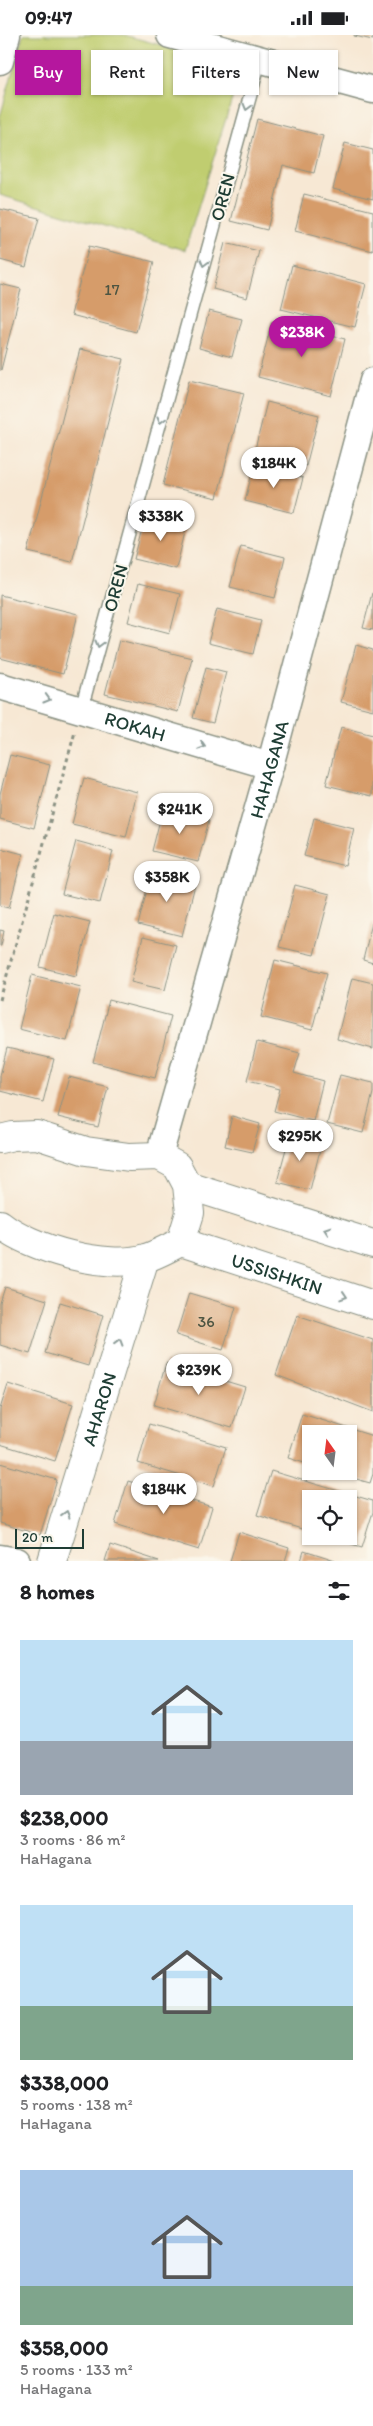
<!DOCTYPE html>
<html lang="en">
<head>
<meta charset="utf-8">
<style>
	body { margin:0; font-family:Itim,sans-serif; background:#f6f6f6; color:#202124; height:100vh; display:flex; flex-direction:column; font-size:19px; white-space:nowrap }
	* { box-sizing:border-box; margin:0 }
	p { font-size:16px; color:#757577 }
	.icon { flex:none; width:28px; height:28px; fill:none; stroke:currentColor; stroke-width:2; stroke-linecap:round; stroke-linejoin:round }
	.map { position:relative; height:1526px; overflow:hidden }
	.side { display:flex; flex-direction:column; background:#fff; flex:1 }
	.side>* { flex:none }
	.guide { position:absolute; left:15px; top:15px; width:344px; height:45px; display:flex; gap:10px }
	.needle { width:32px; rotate:346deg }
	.tools { position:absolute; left:302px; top:1390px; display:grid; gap:10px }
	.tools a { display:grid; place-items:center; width:55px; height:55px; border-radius:0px; background:#fff; box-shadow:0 1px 4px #0004; font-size:25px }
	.scale { position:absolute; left:15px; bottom:12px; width:69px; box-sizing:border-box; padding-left:5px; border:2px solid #1f3d34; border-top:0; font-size:14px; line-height:18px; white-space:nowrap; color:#1f3d34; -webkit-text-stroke:4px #fbf7ec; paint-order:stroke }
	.price { position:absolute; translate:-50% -42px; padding:0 11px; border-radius:18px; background:#fff; color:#222; font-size:16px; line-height:32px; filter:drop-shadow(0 1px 2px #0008) }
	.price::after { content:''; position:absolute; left:50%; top:30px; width:15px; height:11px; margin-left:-8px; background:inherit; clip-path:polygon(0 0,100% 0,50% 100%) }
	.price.on { background:#b5179e; color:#fff }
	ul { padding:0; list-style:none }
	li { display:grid; align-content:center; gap:10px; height:265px; padding:0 20px }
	li span { display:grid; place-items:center; height:155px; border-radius:0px; color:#555 }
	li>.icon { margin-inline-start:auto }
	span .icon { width:90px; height:90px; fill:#fffc; stroke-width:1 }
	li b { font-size:21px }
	h2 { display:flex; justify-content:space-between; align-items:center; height:60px; padding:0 20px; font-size:21px }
	.chip { padding:0 18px; border-radius:0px; background:#fff; box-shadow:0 1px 4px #0004; font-size:18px; line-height:45px }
	.chip.on { background:#b5179e; color:#fff }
	.status { display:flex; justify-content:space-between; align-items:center; height:35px; padding:0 25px; background:#fff; direction:ltr }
	.status svg { height:14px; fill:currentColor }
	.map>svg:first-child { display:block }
	.green { fill:#c0cd6f; stroke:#708552 }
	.building { fill:#d69c6b }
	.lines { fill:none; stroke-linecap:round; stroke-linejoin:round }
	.service-casing { stroke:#8b9284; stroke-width:15 }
	.minor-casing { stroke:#8b9284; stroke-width:29 }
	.tertiary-casing { stroke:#8b9284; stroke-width:30 }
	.path { stroke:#8b9284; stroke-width:3; stroke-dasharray:4 4; stroke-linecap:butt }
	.service { stroke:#fff; stroke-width:12 }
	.minor { stroke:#fff; stroke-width:26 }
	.tertiary { stroke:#fff; stroke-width:28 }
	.oneway { stroke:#8f9e9a }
	.labels { text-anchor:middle; stroke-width:4; stroke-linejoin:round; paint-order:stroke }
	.number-label { font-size:16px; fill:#4d5542 }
	.street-label { font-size:19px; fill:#1f3d34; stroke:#fbf7ec }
</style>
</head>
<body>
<div class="status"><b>09:47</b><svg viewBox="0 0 49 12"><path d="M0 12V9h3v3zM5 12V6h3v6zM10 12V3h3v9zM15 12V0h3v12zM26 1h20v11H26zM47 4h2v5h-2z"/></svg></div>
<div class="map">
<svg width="373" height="1526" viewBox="0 0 373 1526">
	<rect width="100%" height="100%" fill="#fbf7ec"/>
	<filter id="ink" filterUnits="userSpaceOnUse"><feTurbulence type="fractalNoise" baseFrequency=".02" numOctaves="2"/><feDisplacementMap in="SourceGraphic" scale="10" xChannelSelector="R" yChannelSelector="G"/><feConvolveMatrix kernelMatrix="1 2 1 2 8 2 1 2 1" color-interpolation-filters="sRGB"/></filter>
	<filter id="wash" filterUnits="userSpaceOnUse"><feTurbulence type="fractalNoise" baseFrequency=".0096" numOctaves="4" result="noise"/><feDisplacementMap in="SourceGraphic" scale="20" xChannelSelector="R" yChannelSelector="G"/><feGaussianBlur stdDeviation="1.12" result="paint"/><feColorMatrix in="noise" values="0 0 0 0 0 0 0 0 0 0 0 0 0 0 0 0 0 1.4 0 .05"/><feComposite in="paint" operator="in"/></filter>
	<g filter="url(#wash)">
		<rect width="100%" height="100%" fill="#f7e8d4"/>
		<!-- green -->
		<polygon class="green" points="23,0 124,0 242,32 185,215 0,160 0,82"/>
		<g id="blocks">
			<!-- building -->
			<g class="building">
				<polygon points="354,0 373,0 373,5 354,1"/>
				<polygon points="257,84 323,101 314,138 283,130 267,195 231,186"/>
				<polygon points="345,108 373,115 373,164 333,154"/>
				<polygon points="304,159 373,176 373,216 295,196"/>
				<polygon points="0,174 39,183 26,232 0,225"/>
				<polygon points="225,208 259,216 247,263 213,254"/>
				<polygon points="89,211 154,227 136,297 71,280"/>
				<polygon points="292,230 366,249 355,292 281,274"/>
				<polygon points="0,249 21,254 1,335 0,335"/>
				<polygon points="209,276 242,284 232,322 199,313"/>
				<polygon points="272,286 345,304 331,361 258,342"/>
				<polygon points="80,314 124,324 72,527 28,517"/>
				<polygon points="189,345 244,358 217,463 163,450"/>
				<polygon points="267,367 319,380 306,431 254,418"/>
				<polygon points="254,430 303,443 294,478 245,466"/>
				<polygon points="146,479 187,489 176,534 134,524"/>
				<polygon points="241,511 285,522 275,563 230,552"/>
				<polygon points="138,549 180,559 170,598 128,587"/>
				<polygon points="372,558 373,558 373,595 363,593"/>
				<polygon points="0,560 78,579 63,639 0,623"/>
				<polygon points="217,574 261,585 253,619 208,608"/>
				<polygon points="119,605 192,623 178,677 105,659"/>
				<polygon points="356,610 373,615 373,675 341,667"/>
				<polygon points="206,632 226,637 213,688 193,683"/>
				<polygon points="341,692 373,700 372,761 326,750"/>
				<polygon points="10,720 50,730 34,793 0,784 0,759"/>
				<polygon points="84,743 137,757 126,802 72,789"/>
				<polygon points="163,773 209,785 198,827 152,816"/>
				<polygon points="314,783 354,793 345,831 304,821"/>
				<polygon points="76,806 113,816 100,868 62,859"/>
				<polygon points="0,813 23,819 9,873 0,871"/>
				<polygon points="152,835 196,846 182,901 138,890"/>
				<polygon points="295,850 330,859 314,920 279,912"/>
				<polygon points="54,878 90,887 76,941 40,932"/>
				<polygon points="372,888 373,888 373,928 363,925"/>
				<polygon points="0,895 4,896 1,911 0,911"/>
				<polygon points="143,902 176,910 165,955 131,947"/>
				<polygon points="275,925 327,938 312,995 261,982"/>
				<polygon points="32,940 81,952 67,1006 19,994"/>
				<polygon points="352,943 373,948 373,1014 337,1004"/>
				<polygon points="109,965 171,981 155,1043 93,1027"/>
				<polygon points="257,1007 300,1018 294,1038 323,1046 313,1086 274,1076 280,1054 247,1046"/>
				<polygon points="7,1013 54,1024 43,1067 0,1056 0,1041"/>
				<polygon points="340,1040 373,1048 373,1058 363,1098 327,1089"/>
				<polygon points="69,1042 108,1052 98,1092 58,1082"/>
				<polygon points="232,1081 260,1089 252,1117 225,1111"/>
				<polygon points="290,1099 322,1107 310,1155 277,1147"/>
				<polygon points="5,1252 47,1265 30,1319 0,1310 0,1268"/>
				<polygon points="189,1258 236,1272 223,1315 176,1300"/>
				<polygon points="60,1267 103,1280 88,1331 45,1318"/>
				<polygon points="297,1280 373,1305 373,1377 276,1340"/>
				<polygon points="166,1328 245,1352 232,1393 154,1370"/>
				<polygon points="8,1349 73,1369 55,1426 0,1409 0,1374"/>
				<polygon points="302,1379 373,1401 373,1439 370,1448 332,1437 349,1436 349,1399 311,1399 311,1430 288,1423"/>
				<polygon points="149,1389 226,1412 214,1451 138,1428"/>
				<polygon points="0,1428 57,1445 40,1500 0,1488"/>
				<polygon points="271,1436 373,1466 373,1477 362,1512 328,1502 349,1501 349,1464 311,1464 311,1497 257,1480"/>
				<polygon points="128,1446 212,1472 199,1515 115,1489"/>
				<polygon points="239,1497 289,1513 285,1526 230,1526"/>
				<polygon points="110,1510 159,1526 105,1526"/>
				<polygon points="304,1516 335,1526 301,1526"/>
			</g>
		</g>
	</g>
	<g filter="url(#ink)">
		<use href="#blocks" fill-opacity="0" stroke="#8b9284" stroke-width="1"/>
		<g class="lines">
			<!-- service casing -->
			<g class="service-casing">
				<polyline id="service" points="81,675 260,25"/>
			</g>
			<!-- minor casing -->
			<g class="minor-casing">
				<g id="minor">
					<polyline points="170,0 373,55"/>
					<polyline points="0,26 7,0"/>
					<path id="s1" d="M0 651 270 731"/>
					<path id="s2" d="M159 1121 270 731 373 346"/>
					<polyline points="0,1523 17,1526"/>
				</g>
			</g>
			<!-- tertiary casing -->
			<g class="tertiary-casing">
				<g id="tertiary">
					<path d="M0 1104 13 1101 37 1100 86 1116 129 1122 159 1121 177 1131 187 1150 190 1178 181 1207C170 1212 158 1219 146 1223 107 1235 31 1214 0 1189"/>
					<polyline points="187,1150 373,1209"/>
					<path id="s3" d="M181 1207 373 1270"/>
					<path id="s4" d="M52 1526 145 1223"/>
				</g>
			</g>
			<!-- path -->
			<polyline class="path" points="0,965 75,697"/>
			<!-- service -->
			<use href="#service" class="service"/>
			<!-- minor -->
			<use href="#minor" class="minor"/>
			<!-- tertiary -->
			<use href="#tertiary" class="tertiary"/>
		</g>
		<!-- one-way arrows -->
		<defs><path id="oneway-chevron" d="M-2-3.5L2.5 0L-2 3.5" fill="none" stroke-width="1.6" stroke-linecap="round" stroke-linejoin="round" transform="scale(1.25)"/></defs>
		<g class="oneway">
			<use href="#oneway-chevron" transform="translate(247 72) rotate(105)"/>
			<use href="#oneway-chevron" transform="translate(204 228) rotate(105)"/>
			<use href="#oneway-chevron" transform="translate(161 385) rotate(105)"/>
			<use href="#oneway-chevron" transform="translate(99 609) rotate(105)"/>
			<use href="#oneway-chevron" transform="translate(47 664) rotate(16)"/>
			<use href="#oneway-chevron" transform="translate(202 711) rotate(17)"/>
			<use href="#oneway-chevron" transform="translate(327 1195) rotate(-162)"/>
			<use href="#oneway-chevron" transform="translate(344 1261) rotate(18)"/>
			<use href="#oneway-chevron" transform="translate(119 1307) rotate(-73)"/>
			<use href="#oneway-chevron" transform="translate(66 1479) rotate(-73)"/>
		</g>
	</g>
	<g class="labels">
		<!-- number labels -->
		<g class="number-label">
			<text x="112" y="260">17</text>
			<text x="206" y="1292">36</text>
		</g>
		<!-- street labels -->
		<g class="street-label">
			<text transform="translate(222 162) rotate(-75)" y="7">OREN</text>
			<text transform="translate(115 553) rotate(-75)" y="7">OREN</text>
			<text dy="7" stroke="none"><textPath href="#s1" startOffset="141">ROKAH</textPath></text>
			<text dy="7" stroke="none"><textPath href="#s2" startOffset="402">HAHAGANA</textPath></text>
			<text dy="7" stroke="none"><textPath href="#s3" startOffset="101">USSISHKIN</textPath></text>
			<text dy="7" stroke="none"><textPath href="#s4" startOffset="159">AHARON</textPath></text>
		</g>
	</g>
</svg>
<div class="tools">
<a><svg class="needle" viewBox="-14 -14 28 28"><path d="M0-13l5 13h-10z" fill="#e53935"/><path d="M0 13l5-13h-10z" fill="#757577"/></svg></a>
<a><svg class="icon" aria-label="locate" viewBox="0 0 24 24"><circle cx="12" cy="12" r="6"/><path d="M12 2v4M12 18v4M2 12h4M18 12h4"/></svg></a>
</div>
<div class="scale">20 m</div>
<b class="price on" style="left:302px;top:323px">$238K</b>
<b class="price" style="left:274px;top:454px">$184K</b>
<b class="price" style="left:161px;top:507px">$338K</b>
<b class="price" style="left:180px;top:800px">$241K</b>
<b class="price" style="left:167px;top:868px">$358K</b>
<b class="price" style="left:300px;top:1127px">$295K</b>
<b class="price" style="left:199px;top:1361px">$239K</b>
<b class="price" style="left:164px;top:1480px">$184K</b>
<div class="guide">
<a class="chip on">Buy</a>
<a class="chip">Rent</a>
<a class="chip">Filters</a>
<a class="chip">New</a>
</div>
</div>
<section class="side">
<h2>8 homes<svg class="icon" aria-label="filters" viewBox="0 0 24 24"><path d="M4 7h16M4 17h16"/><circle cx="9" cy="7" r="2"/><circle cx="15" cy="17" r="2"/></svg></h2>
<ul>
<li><span style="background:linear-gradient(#bfe0f5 65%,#9aa5b1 0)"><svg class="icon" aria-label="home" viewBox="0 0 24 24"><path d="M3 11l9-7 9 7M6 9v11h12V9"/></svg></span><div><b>$238,000</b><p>3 rooms · 86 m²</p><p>HaHagana</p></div></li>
<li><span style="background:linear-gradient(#bfe0f5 65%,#7fa58c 0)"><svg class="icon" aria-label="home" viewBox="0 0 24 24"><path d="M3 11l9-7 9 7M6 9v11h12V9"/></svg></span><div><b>$338,000</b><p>5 rooms · 138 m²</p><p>HaHagana</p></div></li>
<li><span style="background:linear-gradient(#a9c7e8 75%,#7fa58c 0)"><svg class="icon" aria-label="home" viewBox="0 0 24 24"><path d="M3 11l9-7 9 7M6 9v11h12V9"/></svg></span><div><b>$358,000</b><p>5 rooms · 133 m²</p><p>HaHagana</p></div></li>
</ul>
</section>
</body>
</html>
